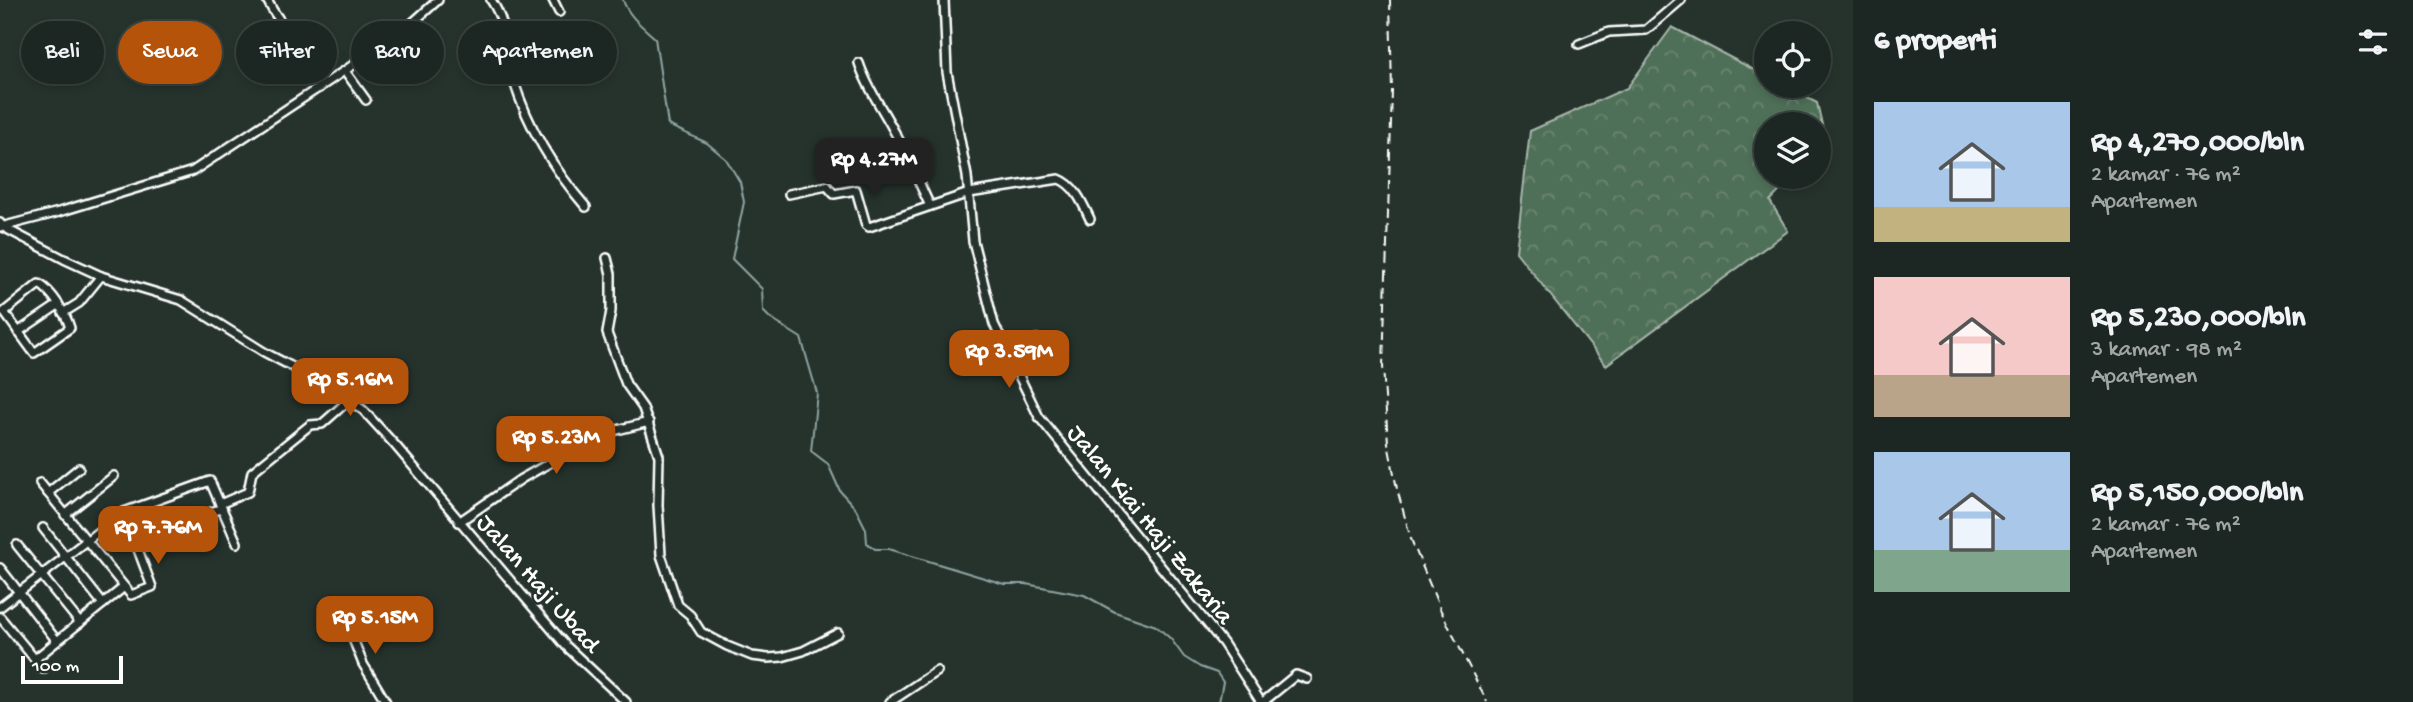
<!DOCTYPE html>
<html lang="id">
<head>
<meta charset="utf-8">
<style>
	body { margin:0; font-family:"Gochi Hand",sans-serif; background:#29322f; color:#f1f3f6; height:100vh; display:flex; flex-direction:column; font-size:26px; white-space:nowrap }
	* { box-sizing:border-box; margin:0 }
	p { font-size:23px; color:#a0a5a5 }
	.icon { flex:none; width:38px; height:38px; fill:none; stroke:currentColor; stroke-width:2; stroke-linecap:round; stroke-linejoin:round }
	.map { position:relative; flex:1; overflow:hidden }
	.details { display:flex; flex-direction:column; background:#1c2622; width:560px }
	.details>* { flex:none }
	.banner { position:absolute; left:21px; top:21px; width:665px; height:63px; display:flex; gap:14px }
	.buttons { position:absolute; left:1754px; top:21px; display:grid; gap:14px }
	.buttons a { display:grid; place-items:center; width:77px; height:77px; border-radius:50%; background:#1c2622; box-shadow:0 4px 10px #0003,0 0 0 2px #3a4340; font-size:35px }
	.scale { position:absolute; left:21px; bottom:18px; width:102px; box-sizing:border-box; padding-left:7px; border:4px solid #fff; border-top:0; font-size:19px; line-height:24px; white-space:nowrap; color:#fff; -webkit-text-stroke:5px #26332d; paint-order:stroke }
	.price { position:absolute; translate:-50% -60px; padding:0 16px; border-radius:14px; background:#b45309; color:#fff; font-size:23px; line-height:46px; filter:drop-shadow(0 2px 4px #0008) }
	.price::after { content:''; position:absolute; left:50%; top:42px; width:21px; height:16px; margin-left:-10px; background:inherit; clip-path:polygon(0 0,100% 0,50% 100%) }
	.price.current { background:#222; color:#fff }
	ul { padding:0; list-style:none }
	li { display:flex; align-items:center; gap:21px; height:175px; padding:0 21px }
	li span { display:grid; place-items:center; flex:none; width:196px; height:140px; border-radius:0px; color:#555 }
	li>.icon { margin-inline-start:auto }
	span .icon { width:84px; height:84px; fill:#fffc; stroke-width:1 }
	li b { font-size:30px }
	h2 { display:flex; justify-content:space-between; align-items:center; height:84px; padding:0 21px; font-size:30px }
	.chip { padding:0 24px; border-radius:32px; background:#1c2622; box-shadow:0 4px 10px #0003,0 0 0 2px #3a4340; font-size:24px; line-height:63px }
	.chip.current { background:#b45309; color:#fff }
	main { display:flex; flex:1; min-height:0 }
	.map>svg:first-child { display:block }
	.forest { fill:url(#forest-crowns); stroke:#a8b7ac; stroke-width:2 }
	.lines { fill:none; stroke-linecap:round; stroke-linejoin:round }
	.stream { stroke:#8fa5a4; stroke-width:2 }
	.minor-casing { stroke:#fff; stroke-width:12 }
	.minor { stroke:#26332d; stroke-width:7 }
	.rail { stroke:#fff; stroke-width:2; stroke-dasharray:10 5; stroke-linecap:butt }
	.labels { text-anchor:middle; stroke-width:5; stroke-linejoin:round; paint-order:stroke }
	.street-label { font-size:26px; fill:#fff; stroke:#26332d }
</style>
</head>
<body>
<main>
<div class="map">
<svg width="1853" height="702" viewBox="0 0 1853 702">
	<defs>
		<pattern id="forest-crowns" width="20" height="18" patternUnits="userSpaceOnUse" patternTransform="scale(1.75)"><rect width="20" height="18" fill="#506f58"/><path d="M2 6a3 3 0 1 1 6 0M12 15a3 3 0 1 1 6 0" fill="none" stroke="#6a8571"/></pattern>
	</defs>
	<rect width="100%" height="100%" fill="#26332d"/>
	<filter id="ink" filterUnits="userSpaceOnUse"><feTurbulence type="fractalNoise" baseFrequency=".0143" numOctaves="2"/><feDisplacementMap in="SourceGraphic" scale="14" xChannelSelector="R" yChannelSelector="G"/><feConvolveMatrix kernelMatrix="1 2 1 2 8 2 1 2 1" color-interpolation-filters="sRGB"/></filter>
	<g filter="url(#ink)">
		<!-- forest -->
		<polygon class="forest" points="1672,27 1766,76 1766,86 1784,86 1817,103 1826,142 1818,150 1818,124 1766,124 1766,177 1793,177 1770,201 1788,231 1606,365 1516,252 1530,131 1627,88"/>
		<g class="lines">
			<!-- stream -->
			<path class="stream" d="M623 0C628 16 643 27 655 38L668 125 707 143 726 159 740 182 744 202 732 259 762 289 763 311 771 319 801 338 817 393 811 451 828 464 840 491 856 509 866 529 867 543 875 549H889L1004 584H1026L1084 595 1115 612 1156 626 1171 639 1184 657 1200 667 1217 673 1223 682 1219 702"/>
			<!-- minor casing -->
			<g class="minor-casing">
				<g id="minor">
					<path d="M267 0C278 22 290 32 305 50 313 61 314 76 319 88"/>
					<path d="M491 0C509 26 505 54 514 82 529 129 554 170 586 207"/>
					<polyline points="553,0 559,12"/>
					<polyline points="944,0 947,72 967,176 973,241 994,324 1039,417 1223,643 1261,702"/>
					<polyline points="1579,44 1609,32 1646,30 1681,0"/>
					<path d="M859 63C867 88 882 108 894 131 908 155 918 181 930 206"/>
					<polyline points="345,71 366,100"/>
					<path d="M789 194 827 186 834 194 856 190 866 225 869 227 969 193 1059 179C1075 185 1083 204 1090 219"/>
					<polyline points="0,223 3,227 64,259 101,276 181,300 264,352 329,386 363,410 395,445 566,646 626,702"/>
					<polyline points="1,227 59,212 193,171 400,34 438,0"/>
					<polyline points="607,258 611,274 611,311 607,333 626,384 643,408 659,456 658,505 661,555 678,605 690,615 701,632 727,646 752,656 768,658 782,657 803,651 838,633"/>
					<path d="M39 284C52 291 66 314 70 328L34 353 4 312Z"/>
					<polyline points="63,313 79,303 101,276"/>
					<polyline points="18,332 58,305"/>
					<polyline points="1006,349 1037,339"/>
					<polyline points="40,483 131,595 152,587 124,512"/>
					<polyline points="48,493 79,468"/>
					<polyline points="220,504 248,492 252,472 310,425 322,424 349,400"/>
					<polyline points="65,515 114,476"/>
					<polyline points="459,522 521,479 601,434 649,422"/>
					<polyline points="43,528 103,604"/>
					<polyline points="134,542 222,508"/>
					<polyline points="17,545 80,623"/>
					<polyline points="0,568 57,641"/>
					<polyline points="0,607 124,512 210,481 237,543"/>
					<polyline points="0,617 43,669"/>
					<polyline points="345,619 363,664 386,702"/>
					<polyline points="35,659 124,587"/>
					<polyline points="890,702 937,671"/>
					<polyline points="1263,702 1296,675 1307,679"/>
				</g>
			</g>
			<!-- minor -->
			<use href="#minor" class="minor"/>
			<!-- rail -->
			<polyline class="rail" points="1390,0 1392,92 1383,366 1388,443 1397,489 1411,539 1440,609 1487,702"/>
		</g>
	</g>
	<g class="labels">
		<!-- street labels -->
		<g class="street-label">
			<text transform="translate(1152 523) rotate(51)" y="9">Jalan Kiai Haji Zakaria</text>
			<text transform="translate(540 582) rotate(49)" y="9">Jalan Haji Ubad</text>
		</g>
	</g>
</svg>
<div class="buttons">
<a><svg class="icon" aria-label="locate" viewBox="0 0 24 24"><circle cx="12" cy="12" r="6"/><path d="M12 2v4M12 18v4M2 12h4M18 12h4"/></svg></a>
<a><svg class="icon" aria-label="layers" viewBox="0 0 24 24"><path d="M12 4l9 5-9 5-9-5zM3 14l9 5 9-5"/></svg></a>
</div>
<div class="scale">100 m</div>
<b class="price current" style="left:874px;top:198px">Rp 4.27M</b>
<b class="price" style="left:1009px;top:390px">Rp 3.59M</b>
<b class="price" style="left:350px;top:418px">Rp 5.16M</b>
<b class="price" style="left:556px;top:476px">Rp 5.23M</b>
<b class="price" style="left:158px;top:566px">Rp 7.76M</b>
<b class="price" style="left:375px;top:656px">Rp 5.15M</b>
<div class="banner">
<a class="chip">Beli</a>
<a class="chip current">Sewa</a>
<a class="chip">Filter</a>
<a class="chip">Baru</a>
<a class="chip">Apartemen</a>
</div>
</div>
<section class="details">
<h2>6 properti<svg class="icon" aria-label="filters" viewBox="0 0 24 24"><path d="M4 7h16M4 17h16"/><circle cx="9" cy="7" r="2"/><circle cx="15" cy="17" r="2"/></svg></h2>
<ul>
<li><span style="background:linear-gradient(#a9c7e8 75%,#c2b280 0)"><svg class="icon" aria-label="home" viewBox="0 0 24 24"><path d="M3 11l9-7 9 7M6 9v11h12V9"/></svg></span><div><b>Rp 4,270,000/bln</b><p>2 kamar · 76 m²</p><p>Apartemen</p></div></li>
<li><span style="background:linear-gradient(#f6c9c9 70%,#b9a48a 0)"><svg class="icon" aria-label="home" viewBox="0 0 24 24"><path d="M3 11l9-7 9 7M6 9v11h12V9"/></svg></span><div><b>Rp 5,230,000/bln</b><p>3 kamar · 98 m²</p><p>Apartemen</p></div></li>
<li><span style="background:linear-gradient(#a9c7e8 70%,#7fa58c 0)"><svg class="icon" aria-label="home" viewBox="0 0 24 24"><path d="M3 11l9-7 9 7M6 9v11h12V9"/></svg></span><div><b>Rp 5,150,000/bln</b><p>2 kamar · 76 m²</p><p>Apartemen</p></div></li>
</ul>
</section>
</main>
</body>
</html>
